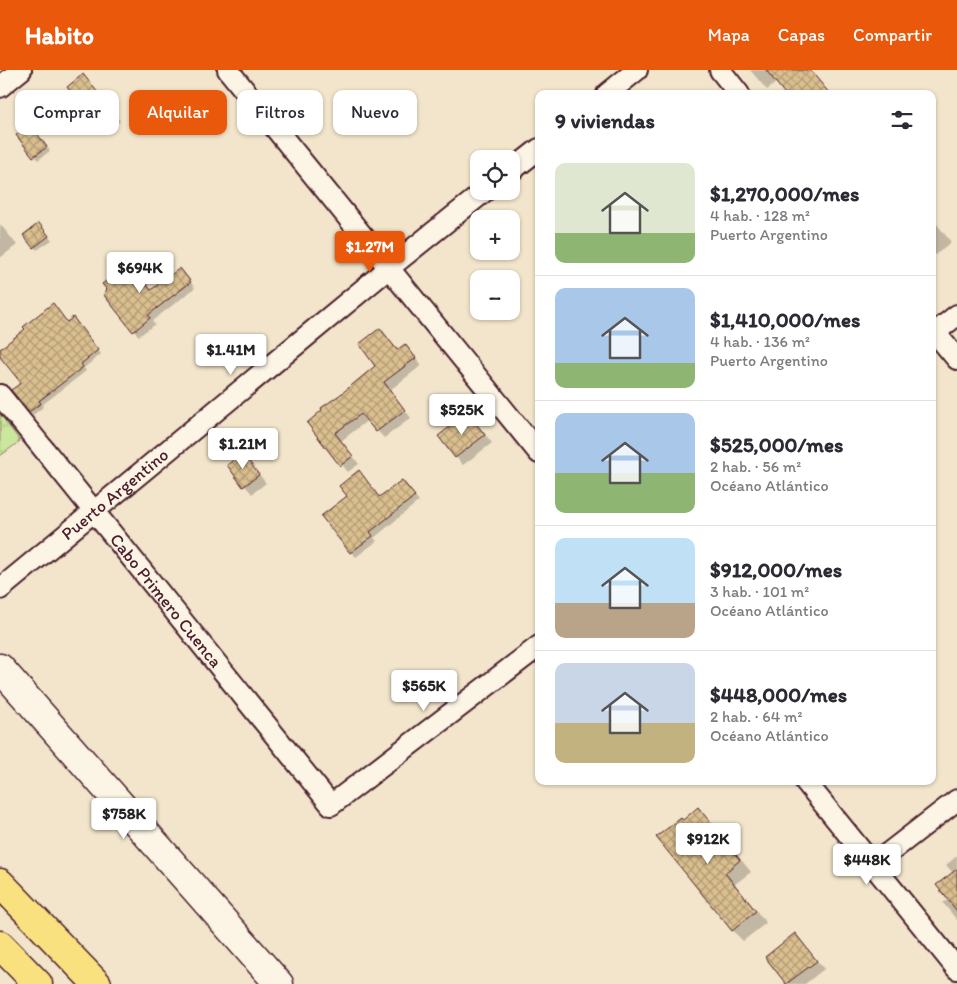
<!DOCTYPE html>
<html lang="es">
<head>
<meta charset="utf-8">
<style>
	body { margin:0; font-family:Itim,sans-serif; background:#f2f2f3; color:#2b2b33; height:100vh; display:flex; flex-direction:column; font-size:19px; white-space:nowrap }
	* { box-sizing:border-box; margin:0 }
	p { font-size:16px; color:#7c7c81 }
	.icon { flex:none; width:28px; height:28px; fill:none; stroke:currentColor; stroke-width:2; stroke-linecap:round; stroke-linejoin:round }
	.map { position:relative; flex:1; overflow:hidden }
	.sheet { position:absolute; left:535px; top:20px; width:401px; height:695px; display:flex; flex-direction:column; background:#fff; border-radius:10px; box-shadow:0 1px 4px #0004 }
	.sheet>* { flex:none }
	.top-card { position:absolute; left:15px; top:20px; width:445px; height:45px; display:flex; gap:10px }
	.buttons { position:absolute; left:470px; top:80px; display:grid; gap:10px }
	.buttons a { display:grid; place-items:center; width:50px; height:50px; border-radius:10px; background:#fff; box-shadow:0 1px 4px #0004; font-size:25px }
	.price { position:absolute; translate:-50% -42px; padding:0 11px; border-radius:5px; background:#fff; color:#222; font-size:16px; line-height:32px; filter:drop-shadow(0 1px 2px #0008) }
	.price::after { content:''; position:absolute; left:50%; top:30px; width:15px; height:11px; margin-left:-8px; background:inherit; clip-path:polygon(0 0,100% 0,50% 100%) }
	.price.on { background:#ea580c; color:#fff }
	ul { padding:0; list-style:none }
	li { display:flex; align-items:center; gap:15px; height:125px; padding:0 20px }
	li+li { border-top:1px solid #e1e1e2 }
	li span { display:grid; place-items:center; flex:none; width:140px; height:100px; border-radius:10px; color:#555 }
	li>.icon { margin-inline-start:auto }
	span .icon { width:60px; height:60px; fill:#fffc; stroke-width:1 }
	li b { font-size:21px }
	h2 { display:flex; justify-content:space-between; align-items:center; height:60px; padding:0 20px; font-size:21px }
	.tag { padding:0 18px; border-radius:10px; background:#fff; box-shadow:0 1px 4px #0004; font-size:18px; line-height:45px }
	.tag.on { background:#ea580c; color:#fff }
	header { display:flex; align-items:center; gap:30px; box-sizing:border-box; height:70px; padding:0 25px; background:#ea580c; color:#fff }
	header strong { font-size:24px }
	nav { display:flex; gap:28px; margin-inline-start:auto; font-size:18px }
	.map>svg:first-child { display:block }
	.park { fill:url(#park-tufts); stroke:#8a8264 }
	.shadow { fill:#0003 }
	.building { fill:url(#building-cross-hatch); stroke:#4a1f2b }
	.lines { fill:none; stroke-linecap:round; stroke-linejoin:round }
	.minor-casing { stroke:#4a1f2b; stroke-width:24 }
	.secondary-casing { stroke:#4a1f2b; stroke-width:31 }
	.trunk-casing { stroke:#4a1f2b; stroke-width:31 }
	.minor { stroke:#fcf5e5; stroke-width:20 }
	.secondary { stroke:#fcf5e5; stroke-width:28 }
	.trunk { stroke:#fae180; stroke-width:28 }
	.labels { text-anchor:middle; stroke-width:4; stroke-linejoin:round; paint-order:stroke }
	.street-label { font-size:18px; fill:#4a1f2b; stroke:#fcf5e5 }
</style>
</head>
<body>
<header>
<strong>Habito</strong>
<nav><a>Mapa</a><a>Capas</a><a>Compartir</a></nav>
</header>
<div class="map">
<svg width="957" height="914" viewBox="0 0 957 914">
	<defs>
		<pattern id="park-tufts" width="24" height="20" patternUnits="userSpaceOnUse" patternTransform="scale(1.25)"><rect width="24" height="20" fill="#cbe69d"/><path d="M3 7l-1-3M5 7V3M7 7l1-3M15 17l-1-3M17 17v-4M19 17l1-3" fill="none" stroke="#b0c587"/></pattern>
		<pattern id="building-cross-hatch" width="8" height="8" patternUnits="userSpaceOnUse" patternTransform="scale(1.25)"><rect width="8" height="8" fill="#dabf8f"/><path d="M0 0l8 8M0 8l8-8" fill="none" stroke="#b39b75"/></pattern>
	</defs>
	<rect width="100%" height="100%" fill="#f2e5cb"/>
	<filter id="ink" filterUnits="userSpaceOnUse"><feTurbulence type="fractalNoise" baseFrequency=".02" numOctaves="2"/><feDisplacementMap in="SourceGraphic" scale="10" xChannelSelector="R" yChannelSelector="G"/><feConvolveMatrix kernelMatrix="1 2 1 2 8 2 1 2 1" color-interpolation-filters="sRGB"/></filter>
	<g filter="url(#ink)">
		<!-- park -->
		<polygon class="park" points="0,344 20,371 0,386"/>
		<!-- shadow -->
		<g class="shadow">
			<polygon points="750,0 810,0 830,24 777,12 767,20"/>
			<polygon points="83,6 120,51 106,63 98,55"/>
			<polygon points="33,59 50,81 38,90 17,65"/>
			<polygon points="932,148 951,172 935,185 932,183"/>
			<polygon points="0,154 17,175 0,188"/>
			<polygon points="42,158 52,170 37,180 34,177"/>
			<polygon points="185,205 195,218 152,251 155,254 139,266 134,261 151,221"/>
			<polygon points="76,252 101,284 84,298 86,301 42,335 43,337 33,345 30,341 22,313 0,285 0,280 67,253"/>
			<polygon points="380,259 398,280 411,282 422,295 390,320 411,348 384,368 368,350 341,371 359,394 348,402 308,353 377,296"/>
			<polygon points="475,352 492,373 463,395 456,387"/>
			<polygon points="243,385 266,413 252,424 229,396"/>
			<polygon points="407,416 419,431 374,468 377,471 356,487 351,482 380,428"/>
			<polygon points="698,739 709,750 751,802 735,814 766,853 743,871 732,860 683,751"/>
			<polygon points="957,786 957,850 943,833 948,829 953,803 946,795"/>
			<polygon points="802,872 824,899 805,914 788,914 766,887"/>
		</g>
		<!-- building -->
		<g class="building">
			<polygon points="766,0 810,0 830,24 785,24"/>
			<polygon points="83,4 114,43 97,56 67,17"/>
			<polygon points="30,54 47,77 33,87 16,65"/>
			<polygon points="39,153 49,166 33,178 23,165"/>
			<polygon points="130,193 151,220 180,198 191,212 148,245 150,248 133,262 103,224 107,220 102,214"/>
			<polygon points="53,233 67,252 73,247 98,280 81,294 83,297 39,331 41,333 29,342 11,320 21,313 0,287 0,279 25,259 23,257"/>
			<polygon points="380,258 397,280 405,274 416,288 384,312 405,340 376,362 361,344 335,363 353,386 340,396 307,353 322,340 321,338 341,324 375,296 359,274"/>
			<polygon points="468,343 485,365 455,388 438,366"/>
			<polygon points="243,383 259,405 243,417 227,395"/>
			<polygon points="359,400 379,427 402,410 415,426 370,462 373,466 350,483 321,446 347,426 339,416"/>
			<polygon points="698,737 740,790 725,803 756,841 732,861 656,767 681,748 683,750"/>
			<polygon points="957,799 957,841 936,815"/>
			<polygon points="795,863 817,891 786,914 765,887"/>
		</g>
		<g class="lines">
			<!-- minor casing -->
			<g class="minor-casing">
				<g id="minor">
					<polyline points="228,0 539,383"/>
					<polyline points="720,0 739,24"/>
					<polyline points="0,17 21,0"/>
					<polyline points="607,24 637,0"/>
					<polyline points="511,101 539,79"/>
					<polyline points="932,259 957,289"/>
					<polyline points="932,265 957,245"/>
					<path id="s1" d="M0 325 331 735 539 576"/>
					<path id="s2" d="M0 519 389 198 485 121"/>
					<polyline points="805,711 957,899"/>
					<polyline points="873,795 957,730"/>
				</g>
			</g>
			<!-- secondary casing -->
			<g class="secondary-casing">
				<polyline id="secondary" points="0,598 279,914"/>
			</g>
			<!-- trunk casing -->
			<g class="trunk-casing">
				<g id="trunk">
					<polyline points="0,813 97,914"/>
					<polyline points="0,875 38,914"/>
				</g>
			</g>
			<!-- minor -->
			<use href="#minor" class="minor"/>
			<!-- secondary -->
			<use href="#secondary" class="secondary"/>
			<!-- trunk -->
			<use href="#trunk" class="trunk"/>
		</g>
	</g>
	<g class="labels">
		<!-- street labels -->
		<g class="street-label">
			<text dy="6" stroke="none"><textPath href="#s2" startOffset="149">Puerto Argentino</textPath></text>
			<text dy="6" stroke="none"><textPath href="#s1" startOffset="264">Cabo Primero Cuenca</textPath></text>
		</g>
	</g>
</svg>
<div class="buttons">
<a><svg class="icon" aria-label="locate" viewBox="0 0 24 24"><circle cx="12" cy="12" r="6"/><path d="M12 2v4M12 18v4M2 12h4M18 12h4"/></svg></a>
<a>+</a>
<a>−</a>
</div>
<b class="price on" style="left:370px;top:203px">$1.27M</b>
<b class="price" style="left:140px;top:224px">$694K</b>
<b class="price" style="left:231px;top:306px">$1.41M</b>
<b class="price" style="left:462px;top:366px">$525K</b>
<b class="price" style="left:243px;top:400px">$1.21M</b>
<b class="price" style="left:424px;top:642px">$565K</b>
<b class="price" style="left:124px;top:770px">$758K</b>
<b class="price" style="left:708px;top:795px">$912K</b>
<b class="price" style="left:867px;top:816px">$448K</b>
<div class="top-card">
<a class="tag">Comprar</a>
<a class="tag on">Alquilar</a>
<a class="tag">Filtros</a>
<a class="tag">Nuevo</a>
</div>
<section class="sheet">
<h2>9 viviendas<svg class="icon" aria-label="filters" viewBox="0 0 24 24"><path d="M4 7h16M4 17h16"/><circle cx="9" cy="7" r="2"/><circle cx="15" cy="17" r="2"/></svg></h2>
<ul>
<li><span style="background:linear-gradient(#dfe7d0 70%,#8fb573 0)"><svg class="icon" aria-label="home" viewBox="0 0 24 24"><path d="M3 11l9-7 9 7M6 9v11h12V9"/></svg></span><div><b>$1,270,000/mes</b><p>4 hab. · 128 m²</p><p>Puerto Argentino</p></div></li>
<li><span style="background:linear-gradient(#a9c7e8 75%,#8fb573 0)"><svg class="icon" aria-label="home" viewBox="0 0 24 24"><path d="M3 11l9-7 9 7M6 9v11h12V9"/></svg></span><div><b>$1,410,000/mes</b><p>4 hab. · 136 m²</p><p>Puerto Argentino</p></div></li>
<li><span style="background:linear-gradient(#a9c7e8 60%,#8fb573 0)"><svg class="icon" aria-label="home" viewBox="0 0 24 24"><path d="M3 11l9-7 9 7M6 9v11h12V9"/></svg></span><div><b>$525,000/mes</b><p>2 hab. · 56 m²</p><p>Océano Atlántico</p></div></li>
<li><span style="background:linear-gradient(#bfe0f5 65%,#b9a48a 0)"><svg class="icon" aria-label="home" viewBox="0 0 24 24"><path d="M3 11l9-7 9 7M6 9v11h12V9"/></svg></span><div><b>$912,000/mes</b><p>3 hab. · 101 m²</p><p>Océano Atlántico</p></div></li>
<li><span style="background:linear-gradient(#c9d6e8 60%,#c2b280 0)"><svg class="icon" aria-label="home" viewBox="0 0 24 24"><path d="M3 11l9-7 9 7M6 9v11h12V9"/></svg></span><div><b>$448,000/mes</b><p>2 hab. · 64 m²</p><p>Océano Atlántico</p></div></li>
</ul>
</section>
</div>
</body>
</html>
